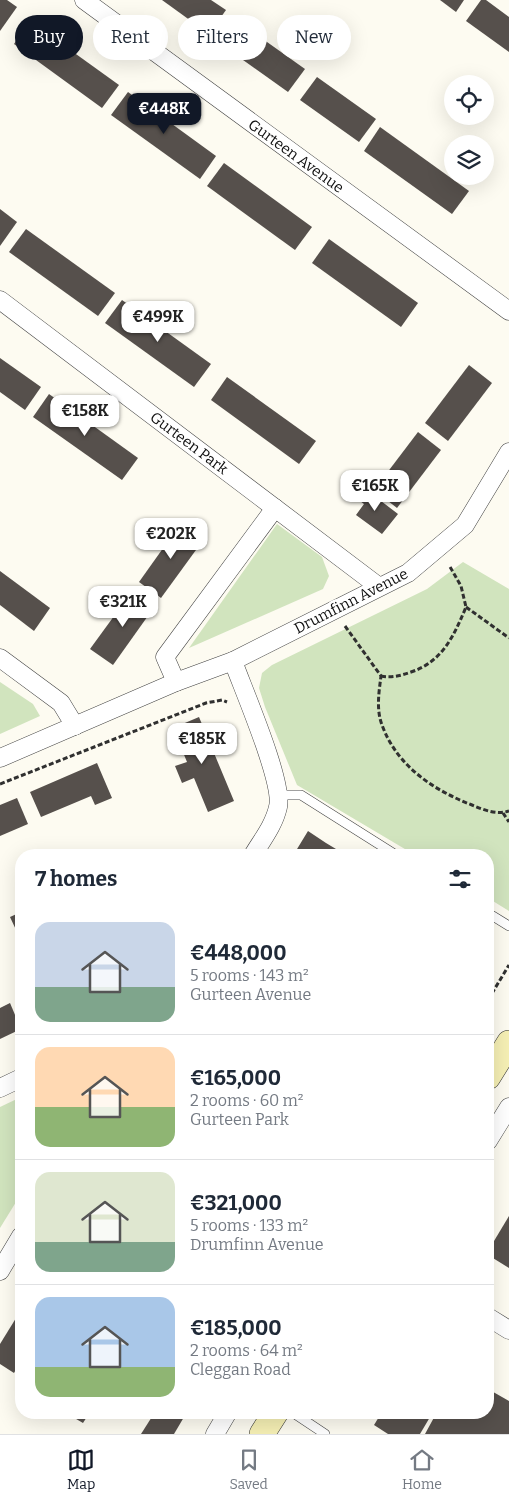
<!DOCTYPE html>
<html lang="en">
<head>
<meta charset="utf-8">
<style>
	body { margin:0; font-family:Bitter,serif; background:#f2f2f3; color:#1f2937; height:100vh; display:flex; flex-direction:column; font-size:19px; white-space:nowrap }
	* { box-sizing:border-box; margin:0 }
	p { font-size:16px; color:#747a83 }
	.icon { flex:none; width:28px; height:28px; fill:none; stroke:currentColor; stroke-width:2; stroke-linecap:round; stroke-linejoin:round }
	.map { position:relative; flex:1; overflow:hidden }
	.drawer { position:absolute; left:15px; top:849px; width:479px; height:570px; display:flex; flex-direction:column; background:#fff; border-radius:20px; box-shadow:0 5px 20px #0002 }
	.drawer>* { flex:none }
	.banner { position:absolute; left:15px; top:15px; width:480px; height:45px; display:flex; gap:10px }
	.buttons { position:absolute; left:444px; top:75px; display:grid; gap:10px }
	.buttons a { display:grid; place-items:center; width:50px; height:50px; border-radius:50%; background:#fff; box-shadow:0 5px 20px #0002; font-size:25px }
	.price { position:absolute; translate:-50% -42px; padding:0 11px; border-radius:10px; background:#fff; color:#222; font-size:16px; line-height:32px; filter:drop-shadow(0 1px 2px #0008) }
	.price::after { content:''; position:absolute; left:50%; top:30px; width:15px; height:11px; margin-left:-8px; background:inherit; clip-path:polygon(0 0,100% 0,50% 100%) }
	.price.on { background:#111827; color:#fff }
	ul { padding:0; list-style:none }
	li { display:flex; align-items:center; gap:15px; height:125px; padding:0 20px }
	li+li { border-top:1px solid #e0e1e3 }
	li span { display:grid; place-items:center; flex:none; width:140px; height:100px; border-radius:15px; color:#555 }
	li>.icon { margin-inline-start:auto }
	span .icon { width:60px; height:60px; fill:#fffc; stroke-width:1 }
	li b { font-size:21px }
	h2 { display:flex; justify-content:space-between; align-items:center; height:60px; padding:0 20px; font-size:21px }
	.pill { padding:0 18px; border-radius:22px; background:#fff; box-shadow:0 5px 20px #0002; font-size:18px; line-height:45px }
	.pill.on { background:#111827; color:#fff }
	.tab-bar { display:flex; justify-content:space-around; align-items:center; height:70px; border-top:1px solid #e0e1e3; background:#fff; font-size:14px; color:#747a83 }
	.tab-bar a { display:grid; justify-items:center; gap:2px }
	.tab-bar .on { color:#111827 }
	.map>svg:first-child { display:block }
	.green { fill:#d1e4be }
	.building { fill:#56504c }
	.lines { fill:none; stroke-linecap:round; stroke-linejoin:round }
	.service-casing { stroke:#414141; stroke-width:10 }
	.minor-casing { stroke:#414141; stroke-width:19 }
	.secondary-casing { stroke:#303030; stroke-width:26 }
	.path { stroke:#303030; stroke-width:3; stroke-dasharray:5 2.5; stroke-linecap:butt }
	.service { stroke:#fff; stroke-width:9 }
	.minor { stroke:#fff; stroke-width:18 }
	.secondary { stroke:#f5efb4; stroke-width:25 }
	.labels { text-anchor:middle; stroke-width:5; stroke-linejoin:round; paint-order:stroke }
	.street-label { font-size:15px; fill:#0e0e0e; stroke:#fff }
</style>
</head>
<body>
<div class="map">
<svg width="509" height="1434" viewBox="0 0 509 1434">
	<rect width="100%" height="100%" fill="#fdfbf1"/>
	<!-- green -->
	<g class="green">
		<polygon points="277,524 322,557 329,576 323,589 189,648"/>
		<polygon points="463,562 509,589 509,911 488,898 488,855 415,855 297,785 265,707 259,688 262,673 272,665 427,589"/>
		<polygon points="0,682 33,704 40,716 0,734"/>
		<polygon points="21,1097 21,1194 0,1228 0,1107"/>
	</g>
	<!-- building -->
	<g class="building">
		<polygon points="0,0 7,0 17,7 0,31"/>
		<polygon points="162,0 211,0 226,10 209,34"/>
		<polygon points="440,0 464,0 456,12"/>
		<polygon points="481,0 486,0 509,17 509,52 466,21"/>
		<polygon points="30,21 119,85 102,108 14,44"/>
		<polygon points="246,27 305,69 288,92 229,50"/>
		<polygon points="317,77 376,119 359,142 300,100"/>
		<polygon points="128,92 216,156 200,179 111,115"/>
		<polygon points="380,127 469,191 452,214 364,151"/>
		<polygon points="224,163 312,227 295,250 207,186"/>
		<polygon points="0,209 17,222 0,246"/>
		<polygon points="26,229 115,293 98,316 9,252"/>
		<polygon points="329,239 418,303 401,327 312,263"/>
		<polygon points="122,300 211,364 194,387 105,323"/>
		<polygon points="0,358 41,387 25,410 0,392"/>
		<polygon points="469,365 492,383 448,441 425,423"/>
		<polygon points="227,377 316,441 299,464 211,400"/>
		<polygon points="49,394 138,458 122,480 33,417"/>
		<polygon points="418,432 441,450 397,508 374,490"/>
		<polygon points="364,488 398,514 382,534 356,515 364,504 356,498"/>
		<polygon points="181,523 204,539 161,598 139,582"/>
		<polygon points="0,571 50,608 34,631 0,605"/>
		<polygon points="133,590 155,606 113,665 90,649"/>
		<polygon points="199,717 234,801 208,812 194,778 182,783 175,766 187,762 173,728"/>
		<polygon points="97,763 112,798 95,805 91,796 41,817 30,792"/>
		<polygon points="17,798 28,824 0,836 0,805"/>
		<polygon points="308,831 326,843 346,855 296,855 294,854"/>
		<polygon points="21,912 21,930 17,932 10,917"/>
		<polygon points="10,1003 21,1029 0,1039 0,1008"/>
		<polygon points="509,1216 509,1268 488,1255 488,1251"/>
		<polygon points="21,1310 21,1361 14,1373 0,1364 0,1344"/>
		<polygon points="488,1389 509,1401 509,1434 425,1434 437,1412 488,1412"/>
		<polygon points="73,1412 90,1412 83,1423 71,1416"/>
		<polygon points="155,1412 187,1412 174,1434 141,1434"/>
		<polygon points="382,1412 433,1412 420,1434 388,1434 374,1425"/>
	</g>
	<g class="lines">
		<!-- service casing -->
		<g class="service-casing">
			<g id="service">
				<polyline points="278,795 301,795 396,855"/>
				<polyline points="488,913 509,926"/>
				<polyline points="292,1412 325,1434"/>
			</g>
		</g>
		<!-- minor casing -->
		<g class="minor-casing">
			<g id="minor">
				<polyline points="84,0 509,311"/>
				<polyline points="0,300 378,586"/>
				<polyline points="0,658 61,703 75,726"/>
				<path d="M233 661C243 689 284 783 278 807 274 825 262 840 253 855"/>
				<polyline points="176,682 165,657 275,508"/>
				<polyline points="0,758 176,682 233,661 408,573 465,525 509,452"/>
				<polyline points="0,1088 21,1078"/>
				<polyline points="488,1141 509,1107"/>
				<polyline points="0,1271 21,1236"/>
				<polyline points="488,1317 509,1330"/>
				<polyline points="215,1434 228,1412"/>
			</g>
		</g>
		<!-- secondary casing -->
		<g class="secondary-casing">
			<g id="secondary">
				<polyline points="488,1077 509,1043"/>
				<polyline points="262,1434 276,1412"/>
			</g>
		</g>
		<!-- path -->
		<g class="path">
			<polyline points="466,607 509,638"/>
			<path d="M345 626 381 676C379 692 376 709 382 725 397 766 433 790 472 805 484 810 496 815 509 811"/>
			<path d="M381 676C391 678 400 676 411 672 442 662 454 636 466 607L461 586 449 565"/>
			<polyline points="0,784 206,703 222,700 227,702"/>
			<polyline points="503,813 509,822"/>
			<polyline points="488,1000 509,965"/>
		</g>
		<!-- service -->
		<use href="#service" class="service"/>
		<!-- minor -->
		<use href="#minor" class="minor"/>
		<!-- secondary -->
		<use href="#secondary" class="secondary"/>
	</g>
	<g class="labels">
		<!-- street labels -->
		<g class="street-label">
			<text transform="translate(296 156) rotate(36)" y="5">Gurteen Avenue</text>
			<text transform="translate(189 443) rotate(37)" y="5">Gurteen Park</text>
			<text transform="translate(351 601) rotate(-27)" y="5">Drumfinn Avenue</text>
		</g>
	</g>
</svg>
<div class="buttons">
<a><svg class="icon" aria-label="locate" viewBox="0 0 24 24"><circle cx="12" cy="12" r="6"/><path d="M12 2v4M12 18v4M2 12h4M18 12h4"/></svg></a>
<a><svg class="icon" aria-label="layers" viewBox="0 0 24 24"><path d="M12 4l9 5-9 5-9-5zM3 14l9 5 9-5"/></svg></a>
</div>
<b class="price on" style="left:164px;top:135px">€448K</b>
<b class="price" style="left:158px;top:343px">€499K</b>
<b class="price" style="left:85px;top:437px">€158K</b>
<b class="price" style="left:375px;top:512px">€165K</b>
<b class="price" style="left:171px;top:560px">€202K</b>
<b class="price" style="left:123px;top:628px">€321K</b>
<b class="price" style="left:202px;top:765px">€185K</b>
<div class="banner">
<a class="pill on">Buy</a>
<a class="pill">Rent</a>
<a class="pill">Filters</a>
<a class="pill">New</a>
</div>
<section class="drawer">
<h2>7 homes<svg class="icon" aria-label="filters" viewBox="0 0 24 24"><path d="M4 7h16M4 17h16"/><circle cx="9" cy="7" r="2"/><circle cx="15" cy="17" r="2"/></svg></h2>
<ul>
<li><span style="background:linear-gradient(#c9d6e8 65%,#7fa58c 0)"><svg class="icon" aria-label="home" viewBox="0 0 24 24"><path d="M3 11l9-7 9 7M6 9v11h12V9"/></svg></span><div><b>€448,000</b><p>5 rooms · 143 m²</p><p>Gurteen Avenue</p></div></li>
<li><span style="background:linear-gradient(#ffd9b3 60%,#8fb573 0)"><svg class="icon" aria-label="home" viewBox="0 0 24 24"><path d="M3 11l9-7 9 7M6 9v11h12V9"/></svg></span><div><b>€165,000</b><p>2 rooms · 60 m²</p><p>Gurteen Park</p></div></li>
<li><span style="background:linear-gradient(#dfe7d0 70%,#7fa58c 0)"><svg class="icon" aria-label="home" viewBox="0 0 24 24"><path d="M3 11l9-7 9 7M6 9v11h12V9"/></svg></span><div><b>€321,000</b><p>5 rooms · 133 m²</p><p>Drumfinn Avenue</p></div></li>
<li><span style="background:linear-gradient(#a9c7e8 70%,#8fb573 0)"><svg class="icon" aria-label="home" viewBox="0 0 24 24"><path d="M3 11l9-7 9 7M6 9v11h12V9"/></svg></span><div><b>€185,000</b><p>2 rooms · 64 m²</p><p>Cleggan Road</p></div></li>
</ul>
</section>
</div>
<nav class="tab-bar">
<a class="on"><svg class="icon" aria-label="map" viewBox="0 0 24 24"><path d="M3 6l6-2 6 2 6-2v14l-6 2-6-2-6 2zM9 4v14M15 6v14"/></svg>Map</a>
<a><svg class="icon" aria-label="saved" viewBox="0 0 24 24"><path d="M7 4h10v16l-5-4-5 4z"/></svg>Saved</a>
<a><svg class="icon" aria-label="home" viewBox="0 0 24 24"><path d="M3 11l9-7 9 7M6 9v11h12V9"/></svg>Home</a>
</nav>
</body>
</html>
